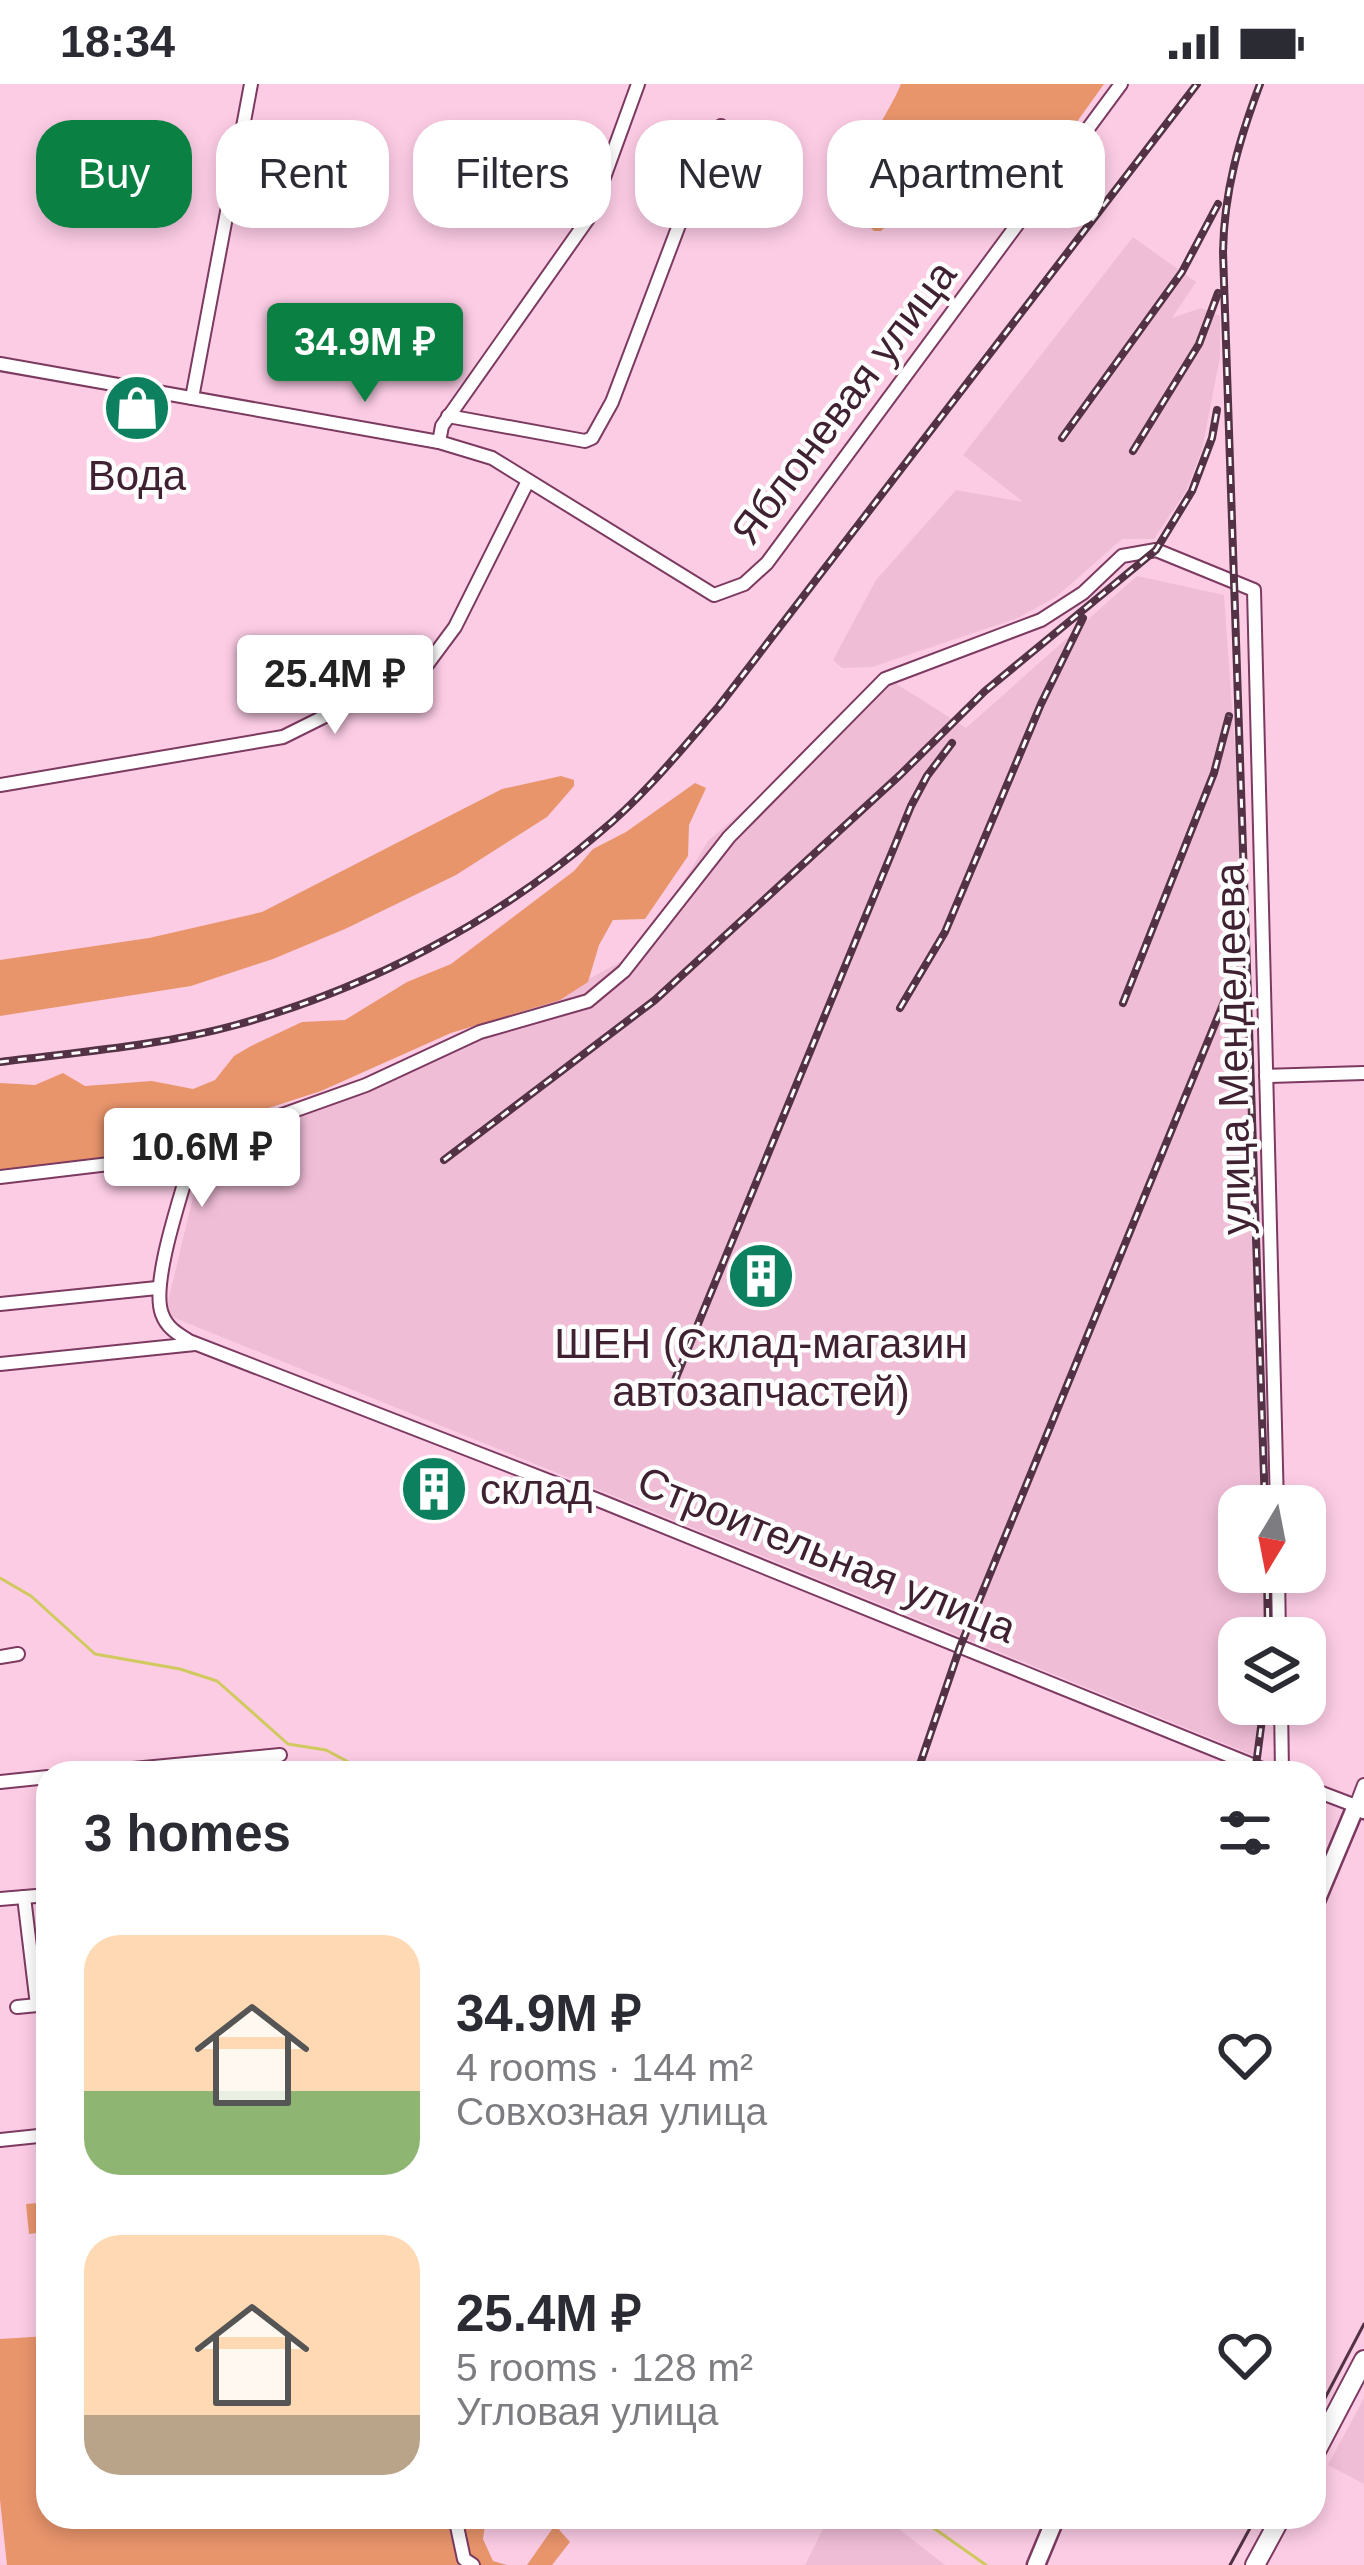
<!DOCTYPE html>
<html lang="en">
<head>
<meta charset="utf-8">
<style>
	body { margin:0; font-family:Helvetica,sans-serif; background:#f7f7f7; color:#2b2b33; height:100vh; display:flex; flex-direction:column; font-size:45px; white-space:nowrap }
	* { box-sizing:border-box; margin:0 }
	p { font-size:39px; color:#7c7c81 }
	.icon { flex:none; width:66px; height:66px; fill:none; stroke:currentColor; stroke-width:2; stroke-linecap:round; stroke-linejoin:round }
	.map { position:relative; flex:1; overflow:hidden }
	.panel { position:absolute; left:36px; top:1677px; width:1290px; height:768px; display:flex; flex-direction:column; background:#fff; border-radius:36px; box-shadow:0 6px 18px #0003 }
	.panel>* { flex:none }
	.banner { position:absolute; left:36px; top:36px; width:1293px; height:108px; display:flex; gap:24px }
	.needle { width:78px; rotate:190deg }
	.tools { position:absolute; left:1218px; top:1401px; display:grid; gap:24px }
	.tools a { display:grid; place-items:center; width:108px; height:108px; border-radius:24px; background:#fff; box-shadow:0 6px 18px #0003; font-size:60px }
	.price { position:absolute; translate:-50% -102px; padding:0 27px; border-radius:12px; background:#fff; color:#222; font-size:39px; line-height:78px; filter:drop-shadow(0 3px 6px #0008) }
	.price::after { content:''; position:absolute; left:50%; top:72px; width:36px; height:27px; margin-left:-18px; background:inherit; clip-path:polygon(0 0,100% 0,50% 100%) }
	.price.on { background:#0b8043; color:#fff }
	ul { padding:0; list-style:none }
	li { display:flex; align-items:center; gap:36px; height:300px; padding:0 48px }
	li span { display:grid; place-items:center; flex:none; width:336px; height:240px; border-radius:36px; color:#555 }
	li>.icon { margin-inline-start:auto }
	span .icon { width:144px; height:144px; fill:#fffc; stroke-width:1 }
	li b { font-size:51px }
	h2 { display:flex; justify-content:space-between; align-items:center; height:144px; padding:0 48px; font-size:51px }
	.tag { padding:0 42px; border-radius:36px; background:#fff; box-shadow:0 6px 18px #0003; font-size:42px; line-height:108px }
	.tag.on { background:#0b8043; color:#fff }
	.status { display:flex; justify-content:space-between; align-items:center; height:84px; padding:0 60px; background:#fff; direction:ltr }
	.status svg { height:33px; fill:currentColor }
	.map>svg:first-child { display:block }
	.built { fill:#f0bdd7 }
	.green { fill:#e9956c }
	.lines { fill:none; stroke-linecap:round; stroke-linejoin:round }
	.stream { stroke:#cfc95e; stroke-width:3 }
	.street-casing { stroke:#7c3a60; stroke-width:16 }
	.secondary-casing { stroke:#7c3a60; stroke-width:21 }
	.primary-casing { stroke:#7c3a60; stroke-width:22 }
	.street { stroke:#fff; stroke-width:12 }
	.secondary { stroke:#fff; stroke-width:16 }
	.primary { stroke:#fff; stroke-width:18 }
	.tram { stroke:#523244; stroke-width:3 }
	.rail-casing { stroke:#523244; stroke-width:8 }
	.rail { stroke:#fdfdfd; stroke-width:3; stroke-dasharray:9; stroke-linecap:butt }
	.labels { text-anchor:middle; stroke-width:9; stroke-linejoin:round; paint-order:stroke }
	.street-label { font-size:42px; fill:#3f2132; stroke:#fdfdfd }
	.poi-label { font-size:42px; fill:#3f2132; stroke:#fdfdfd }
</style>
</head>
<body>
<div class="status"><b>18:34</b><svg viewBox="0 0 49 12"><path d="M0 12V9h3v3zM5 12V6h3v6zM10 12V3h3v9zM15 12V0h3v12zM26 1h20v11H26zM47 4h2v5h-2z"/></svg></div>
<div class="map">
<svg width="1364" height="2481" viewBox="0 0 1364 2481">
	<rect width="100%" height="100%" fill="#fccce5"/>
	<!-- built -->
	<g class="built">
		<polygon points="1133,153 1196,198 1172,234 1201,224 1220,232 1220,273 1202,366 1186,407 1154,455 1122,455 1056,513 1018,534 872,583 842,584 833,576 876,496 956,406 1023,418 963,371"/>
		<polygon points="1137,492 1224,511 1252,903 1263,1422 1239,1422 1239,1488 1265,1488 1266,1554 1239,1554 1239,1620 1260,1620 1253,1671 165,1230 205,1063 466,962 642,866 708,757 892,597 966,644"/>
		<polygon points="1364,2314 1364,2400 1328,2381"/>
		<polygon points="894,2441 945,2481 805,2481 823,2445"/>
	</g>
	<!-- green -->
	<g class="green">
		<path d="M901 0H1104L1024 112C979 124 963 74 924 71L917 76 891 138 881 147H874C825 104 883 45 901 0Z"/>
		<polygon points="561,692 574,696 574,702 547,733 456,791 345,845 273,875 191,902 0,932 0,876 149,854 262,828 502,705"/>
		<polygon points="695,699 706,704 689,741 688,772 645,835 613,836 599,861 588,898 560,916 451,949 321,1007 219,1040 185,1063 0,1088 0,999 35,1001 63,989 85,1002 152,997 193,1005 215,996 234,972 251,962 302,938 345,936 407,898 451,880 574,787 593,765 626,748"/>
		<polygon points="48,2118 45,2148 29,2150 26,2120"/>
		<polygon points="48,2252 48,2433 447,2433 458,2481 7,2481 0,2416 0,2255"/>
		<polygon points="457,2433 486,2433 483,2455 493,2477 507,2481 476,2481 466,2474"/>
		<polygon points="555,2441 570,2458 552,2481 527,2481"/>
	</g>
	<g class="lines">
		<!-- stream -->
		<g class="stream">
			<polyline points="0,1494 31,1512 95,1570 180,1585 217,1597 288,1660 326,1666 369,1689"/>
			<polyline points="918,2433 986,2481"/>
		</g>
		<!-- street casing -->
		<g class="street-casing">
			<g id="street">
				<polyline points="0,280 439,358 492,374 714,511 744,500 767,479 1121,0"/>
				<polyline points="192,314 251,0"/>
				<polyline points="448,332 585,357 592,354 612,318 707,67 721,42"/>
				<polyline points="439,358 442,342 590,132 638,0"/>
				<polyline points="0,701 283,653 426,582 455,543 528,397"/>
				<polyline points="1266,992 1364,989"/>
				<polyline points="0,1093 193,1070"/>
				<polyline points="0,1220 157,1204"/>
				<polyline points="0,1280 195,1260"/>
				<polyline points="1278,1488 1279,1554"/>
				<polyline points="0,1573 18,1570"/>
				<polyline points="1281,1620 1282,1689"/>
				<polyline points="91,1689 280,1671"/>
				<path d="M1272 1689 598 1416 189 1257C178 1250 167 1244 162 1230 150 1199 183 1106 193 1070L254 1041 366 1001 480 948 588 917 624 887 729 753 885 595 1041 536 1083 509 1122 472 1156 466 1254 506 1277 1422"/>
				<polyline points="0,1698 48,1693"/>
				<polyline points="1314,1706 1356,1722 1364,1701"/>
				<polyline points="24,1813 37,1921"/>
				<polyline points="0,1815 48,1811"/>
				<polyline points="17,1923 48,1920"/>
				<polyline points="0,2056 48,2051"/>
				<polyline points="455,2433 464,2475 473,2481"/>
			</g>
		</g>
		<!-- secondary casing -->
		<g class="secondary-casing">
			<g id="secondary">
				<polyline points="1314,1822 1356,1722 1364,1726"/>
				<polyline points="1036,2481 1056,2433"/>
			</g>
		</g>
		<!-- primary casing -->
		<g class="primary-casing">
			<g id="primary">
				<polyline points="1314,2371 1364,2276"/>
				<polyline points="1255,2481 1281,2433"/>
			</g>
		</g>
		<!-- street -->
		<use href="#street" class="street"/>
		<!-- secondary -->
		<use href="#secondary" class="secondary"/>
		<!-- primary -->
		<use href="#primary" class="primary"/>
		<!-- tram -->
		<g class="tram">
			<polyline points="1314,2335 1364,2240"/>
			<polyline points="1230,2481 1256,2433"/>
		</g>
		<!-- rail casing -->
		<g class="rail-casing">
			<g id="rail">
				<path d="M1260 0C1239 56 1224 107 1223 168L1265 1422"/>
				<polyline points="1062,354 1182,188 1218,120"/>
				<polyline points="1133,367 1199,260 1218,209"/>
				<polyline points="1123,919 1214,689 1229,632"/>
				<polyline points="900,924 945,848 1041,620 1083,534"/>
				<path d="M0 978C78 968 160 962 236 941 369 904 494 839 599 749 644 712 681 666 719 622L1197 0"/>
				<polyline points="444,1076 655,916 900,691 985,607 1156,466 1192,407 1212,354 1217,326"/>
				<polyline points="668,1313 911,722 927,692 952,659"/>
				<polyline points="1267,1488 1268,1554"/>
				<polyline points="917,1689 960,1563 1226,913 1238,869"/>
				<polyline points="1255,1689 1264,1620"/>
			</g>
		</g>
		<!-- rail -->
		<use href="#rail" class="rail"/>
	</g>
	<!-- icons -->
	<defs>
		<g id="shop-disc" transform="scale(3.45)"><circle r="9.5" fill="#0d815f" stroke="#fdfdfd"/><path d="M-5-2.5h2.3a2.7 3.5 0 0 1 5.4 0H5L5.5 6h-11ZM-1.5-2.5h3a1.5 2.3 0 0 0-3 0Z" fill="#fff"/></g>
		<g id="building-disc" transform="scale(3.45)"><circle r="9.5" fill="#0d815f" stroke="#fdfdfd"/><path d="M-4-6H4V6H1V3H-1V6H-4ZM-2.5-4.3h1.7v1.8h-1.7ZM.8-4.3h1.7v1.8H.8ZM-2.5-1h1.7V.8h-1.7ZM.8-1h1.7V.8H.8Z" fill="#fff"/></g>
	</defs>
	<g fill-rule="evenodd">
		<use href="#shop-disc" x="137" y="324"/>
		<use href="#building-disc" x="761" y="1192"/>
		<use href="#building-disc" x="434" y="1405"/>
	</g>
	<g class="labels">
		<!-- street labels -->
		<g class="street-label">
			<text transform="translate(843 318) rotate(-53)" y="15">Яблоневая улица</text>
			<text transform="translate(1232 965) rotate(-91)" y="15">улица Менделеева</text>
			<text transform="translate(827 1470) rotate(22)" y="15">Строительная улица</text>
		</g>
		<!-- poi labels -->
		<g class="poi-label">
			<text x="137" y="406">Вода</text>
			<text x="761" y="1274">ШЕН (Склад-магазин<tspan x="761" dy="48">автозапчастей)</tspan></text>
			<text x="480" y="1420" text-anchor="start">склад</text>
		</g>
	</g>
</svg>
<div class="tools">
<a><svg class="needle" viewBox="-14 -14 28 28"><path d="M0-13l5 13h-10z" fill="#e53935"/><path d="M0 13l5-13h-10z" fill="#7c7c81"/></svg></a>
<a><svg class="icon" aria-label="layers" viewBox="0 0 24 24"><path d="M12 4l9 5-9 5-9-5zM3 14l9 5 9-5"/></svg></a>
</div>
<b class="price on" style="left:365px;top:321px">34.9M ₽</b>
<b class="price" style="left:335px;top:653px">25.4M ₽</b>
<b class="price" style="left:202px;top:1126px">10.6M ₽</b>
<div class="banner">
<a class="tag on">Buy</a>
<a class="tag">Rent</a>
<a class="tag">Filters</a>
<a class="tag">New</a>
<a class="tag">Apartment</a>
</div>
<section class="panel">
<h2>3 homes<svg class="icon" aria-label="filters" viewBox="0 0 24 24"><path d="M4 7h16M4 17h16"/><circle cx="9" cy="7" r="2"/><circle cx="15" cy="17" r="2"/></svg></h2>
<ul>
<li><span style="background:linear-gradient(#ffd9b3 65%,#8fb573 0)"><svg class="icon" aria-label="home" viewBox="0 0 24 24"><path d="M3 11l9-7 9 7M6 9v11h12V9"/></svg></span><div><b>34.9M ₽</b><p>4 rooms · 144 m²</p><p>Совхозная улица</p></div><svg class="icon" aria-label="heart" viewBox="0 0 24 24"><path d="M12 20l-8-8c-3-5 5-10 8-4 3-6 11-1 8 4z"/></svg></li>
<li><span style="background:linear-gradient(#ffd9b3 75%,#b9a48a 0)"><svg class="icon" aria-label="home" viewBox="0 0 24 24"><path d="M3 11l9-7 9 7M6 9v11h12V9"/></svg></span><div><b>25.4M ₽</b><p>5 rooms · 128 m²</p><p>Угловая улица</p></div><svg class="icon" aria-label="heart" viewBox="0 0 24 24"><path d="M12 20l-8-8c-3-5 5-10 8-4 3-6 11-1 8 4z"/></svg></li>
</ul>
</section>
</div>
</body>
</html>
